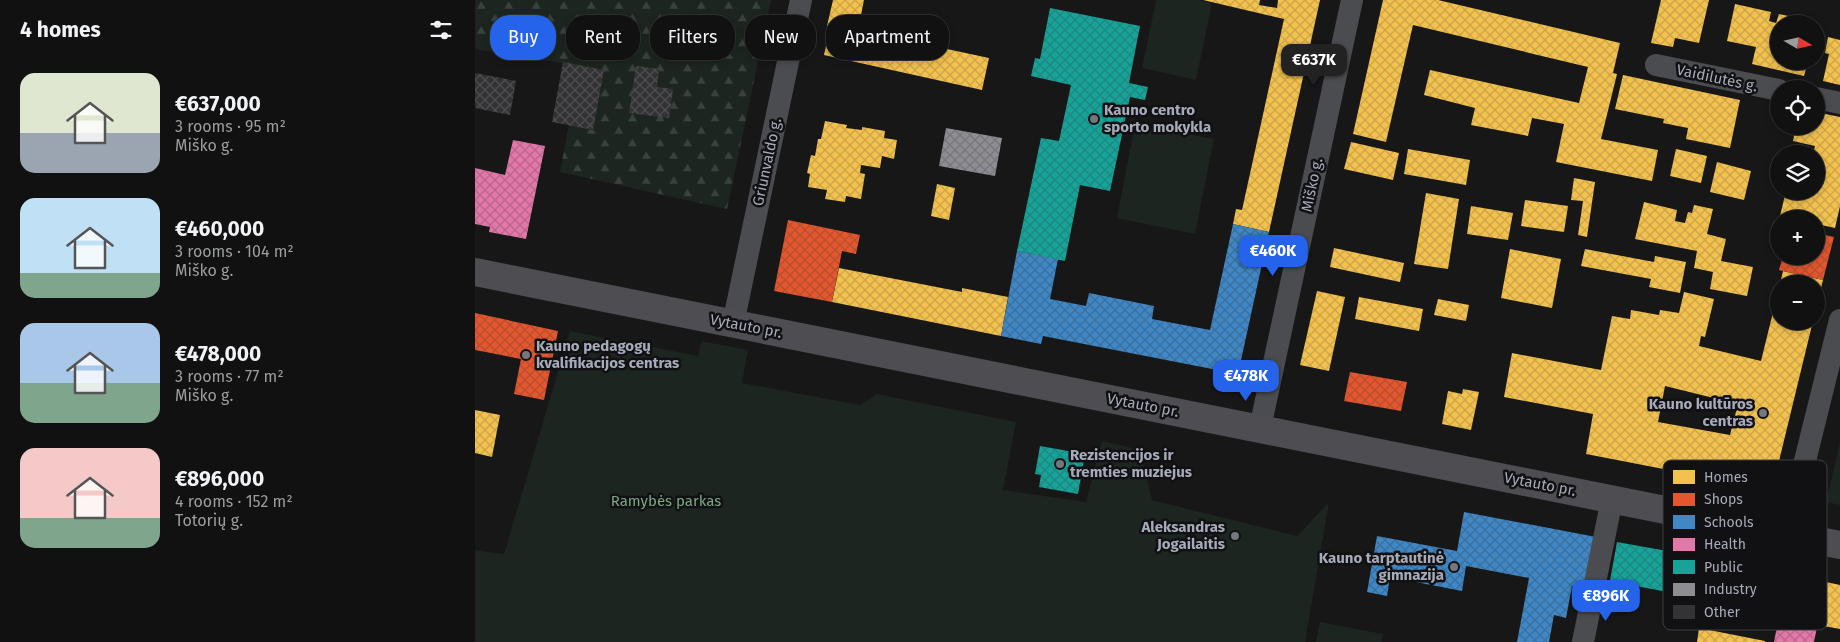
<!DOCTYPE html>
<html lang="en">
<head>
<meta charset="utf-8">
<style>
	body { margin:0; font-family:"Fira Sans",sans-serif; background:#1e1f1f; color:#f1f3f6; height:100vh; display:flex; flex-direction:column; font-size:19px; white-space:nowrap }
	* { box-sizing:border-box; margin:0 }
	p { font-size:16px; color:#9c9d9f }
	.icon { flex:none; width:28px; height:28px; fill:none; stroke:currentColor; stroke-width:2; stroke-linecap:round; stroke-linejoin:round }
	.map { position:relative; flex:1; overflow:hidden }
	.panel { display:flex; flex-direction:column; background:#111; width:475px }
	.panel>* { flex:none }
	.hud { position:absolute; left:15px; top:15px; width:475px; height:45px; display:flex; gap:10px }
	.needle { width:32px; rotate:99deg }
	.tools { position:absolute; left:1295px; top:15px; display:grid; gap:10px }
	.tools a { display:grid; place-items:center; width:55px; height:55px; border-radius:50%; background:#111; box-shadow:0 2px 8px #0003,0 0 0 1px #303131; font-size:25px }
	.price { position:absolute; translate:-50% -42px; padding:0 11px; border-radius:10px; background:#2563eb; color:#fff; font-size:16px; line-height:32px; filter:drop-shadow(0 1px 2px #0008) }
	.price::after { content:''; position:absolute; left:50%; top:30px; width:15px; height:11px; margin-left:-8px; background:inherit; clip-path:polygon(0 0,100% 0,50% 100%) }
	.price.on { background:#222; color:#fff }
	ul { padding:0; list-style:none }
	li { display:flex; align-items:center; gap:15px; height:125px; padding:0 20px }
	li span { display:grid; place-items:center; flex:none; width:140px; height:100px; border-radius:15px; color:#555 }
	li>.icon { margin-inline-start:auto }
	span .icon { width:60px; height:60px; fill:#fffc; stroke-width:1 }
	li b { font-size:21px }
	h2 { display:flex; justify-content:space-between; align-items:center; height:60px; padding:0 20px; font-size:21px }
	.tag { padding:0 18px; border-radius:20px; background:#111; box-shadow:0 2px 8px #0003,0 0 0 1px #303131; font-size:18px; line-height:45px }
	.tag.on { background:#2563eb; color:#fff }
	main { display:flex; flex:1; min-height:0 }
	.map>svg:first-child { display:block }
	.green { fill:#1c251f }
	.forest { fill:url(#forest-firs) }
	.homes { fill:url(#homes-cross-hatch); fill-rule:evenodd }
	.shops { fill:url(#shops-cross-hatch) }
	.schools { fill:url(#schools-cross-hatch) }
	.health { fill:url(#health-cross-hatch) }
	.public { fill:url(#public-cross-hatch) }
	.industry { fill:url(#industry-cross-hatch) }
	.building { fill:url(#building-cross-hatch) }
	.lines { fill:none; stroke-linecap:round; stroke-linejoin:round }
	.minor { stroke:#4a4c50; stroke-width:22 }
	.major { stroke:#4d4d52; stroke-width:28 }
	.poi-dot { fill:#747780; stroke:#111113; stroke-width:2 }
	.labels { text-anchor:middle; stroke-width:5; stroke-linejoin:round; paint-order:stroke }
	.street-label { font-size:15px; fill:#a6aab9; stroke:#111113 }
	.poi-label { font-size:15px; font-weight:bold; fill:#a6aab9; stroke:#111113; text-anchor:start }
	.park-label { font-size:15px; fill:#7ba684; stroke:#111113 }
	.key { fill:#111113; stroke:#3e3f45; stroke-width:1 }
	.key-label { font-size:14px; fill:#a6aab9 }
</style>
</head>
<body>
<main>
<section class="panel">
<h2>4 homes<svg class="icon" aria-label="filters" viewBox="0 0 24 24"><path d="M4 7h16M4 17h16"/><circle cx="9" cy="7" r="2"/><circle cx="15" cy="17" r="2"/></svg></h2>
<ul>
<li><span style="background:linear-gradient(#dfe7d0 60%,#9aa5b1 0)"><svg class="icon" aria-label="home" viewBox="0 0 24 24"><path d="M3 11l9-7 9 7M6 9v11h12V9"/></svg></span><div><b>€637,000</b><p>3 rooms · 95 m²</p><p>Miško g.</p></div></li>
<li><span style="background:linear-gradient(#bfe0f5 75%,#7fa58c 0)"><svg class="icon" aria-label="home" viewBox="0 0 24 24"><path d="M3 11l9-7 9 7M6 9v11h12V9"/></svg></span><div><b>€460,000</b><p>3 rooms · 104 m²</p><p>Miško g.</p></div></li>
<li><span style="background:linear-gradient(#a9c7e8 60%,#7fa58c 0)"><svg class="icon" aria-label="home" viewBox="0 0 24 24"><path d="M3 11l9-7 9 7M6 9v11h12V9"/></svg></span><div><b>€478,000</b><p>3 rooms · 77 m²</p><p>Miško g.</p></div></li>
<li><span style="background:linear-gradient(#f6c9c9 70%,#7fa58c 0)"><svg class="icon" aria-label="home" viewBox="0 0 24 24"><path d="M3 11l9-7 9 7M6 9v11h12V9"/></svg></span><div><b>€896,000</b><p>4 rooms · 152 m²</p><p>Totorių g.</p></div></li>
</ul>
</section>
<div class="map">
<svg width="1365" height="642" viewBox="0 0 1365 642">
	<defs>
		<pattern id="forest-firs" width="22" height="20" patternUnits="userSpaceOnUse" patternTransform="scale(1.25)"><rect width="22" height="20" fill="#1c251f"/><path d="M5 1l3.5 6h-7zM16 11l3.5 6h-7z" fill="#3a423d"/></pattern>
		<pattern id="homes-cross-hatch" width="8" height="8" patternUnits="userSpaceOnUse" patternTransform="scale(1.25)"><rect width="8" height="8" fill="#f2c14e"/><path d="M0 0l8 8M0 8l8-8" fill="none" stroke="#cca54a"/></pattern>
		<pattern id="shops-cross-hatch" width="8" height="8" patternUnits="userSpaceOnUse" patternTransform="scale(1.25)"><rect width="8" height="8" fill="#e4572e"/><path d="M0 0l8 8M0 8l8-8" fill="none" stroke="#b84e30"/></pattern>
		<pattern id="schools-cross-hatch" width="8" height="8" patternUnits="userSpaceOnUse" patternTransform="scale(1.25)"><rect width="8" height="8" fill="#3f88c5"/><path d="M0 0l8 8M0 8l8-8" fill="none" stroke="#3b6e9b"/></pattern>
		<pattern id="health-cross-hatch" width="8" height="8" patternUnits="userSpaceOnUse" patternTransform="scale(1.25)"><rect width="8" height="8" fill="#e377a8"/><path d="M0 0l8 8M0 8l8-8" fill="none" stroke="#b7668c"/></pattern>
		<pattern id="public-cross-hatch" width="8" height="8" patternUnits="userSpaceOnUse" patternTransform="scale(1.25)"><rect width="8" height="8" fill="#17a398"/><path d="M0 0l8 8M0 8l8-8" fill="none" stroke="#1e8780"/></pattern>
		<pattern id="industry-cross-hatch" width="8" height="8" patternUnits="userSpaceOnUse" patternTransform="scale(1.25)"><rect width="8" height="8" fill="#8d8d92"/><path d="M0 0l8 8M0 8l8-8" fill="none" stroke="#76767c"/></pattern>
		<pattern id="building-cross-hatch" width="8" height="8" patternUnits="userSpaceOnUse" patternTransform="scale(1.25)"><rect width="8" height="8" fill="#333335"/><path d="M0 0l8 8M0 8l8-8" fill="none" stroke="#4e4e50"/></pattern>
	</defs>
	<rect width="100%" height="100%" fill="#171717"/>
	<!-- green -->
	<g class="green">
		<polygon points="681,0 723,0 737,3 721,80 667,68"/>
		<polygon points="660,124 739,139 720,234 642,218"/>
		<polygon points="95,331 223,356 226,341 273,350 267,383 385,405 402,394 541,422 528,490 611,502 627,441 665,450 677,500 822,536 854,502 830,642 0,642 0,550 29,554"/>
		<polygon points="1365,443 1365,505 1351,502"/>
		<polygon points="845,622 908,634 907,642 841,642"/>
	</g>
	<!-- forest -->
	<polygon class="forest" points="0,0 296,0 252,209 85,172 94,125 118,130 129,70 0,49"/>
	<!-- homes -->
	<g class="homes">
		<polygon points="358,0 389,0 383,30 514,58 507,90 349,55 355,27 352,26"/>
		<polygon points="728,0 785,0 784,5 802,8 803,0 845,0 794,232 758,224 761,209 767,210 809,19"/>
		<polygon points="908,0 963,0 1145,43 1138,73 1142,74 1126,139 1183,150 1177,181 1081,162 1089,124 1057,118 1053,136 996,125 1000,108 949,95 955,70 1104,103 1113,67 938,25 911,142 878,134"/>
		<polygon points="1186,0 1234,0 1224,43 1200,38 1198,47 1176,43"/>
		<polygon points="1260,4 1296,12 1294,21 1301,23 1304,14 1342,22 1341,24 1304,24 1304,61 1333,61 1329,76 1277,64 1281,47 1252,41"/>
		<polygon points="1353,37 1365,40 1365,85 1348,81 1354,54 1350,53"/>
		<polygon points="1148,75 1265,100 1255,148 1211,139 1213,128 1188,123 1189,119 1140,109"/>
		<polygon points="1341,112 1365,117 1365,206 1360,228 1341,224 1341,219 1318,219 1305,216 1311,191 1341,191 1341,154 1338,154 1340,146 1318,141 1321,126 1341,126"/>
		<polygon points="350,121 372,125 371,128 387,130 387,127 410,131 409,138 422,140 419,159 407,156 405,168 386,165 385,173 390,174 386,199 371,196 370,202 350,199 352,190 333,187 335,174 332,173 336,155 340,156 343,139 346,139"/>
		<polygon points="876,142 924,153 918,180 869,169"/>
		<polygon points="933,149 995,160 991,185 929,174"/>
		<polygon points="1201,149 1232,156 1226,183 1195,176"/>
		<polygon points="1242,162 1276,171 1269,200 1235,192"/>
		<polygon points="1099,178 1120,182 1112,237 1103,235 1108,201 1096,200"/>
		<polygon points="462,184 480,188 474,220 456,216"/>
		<polygon points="951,193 984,199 973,269 939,264"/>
		<polygon points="1050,200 1093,206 1089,232 1046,226"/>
		<polygon points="1169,202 1202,210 1200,221 1210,223 1213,212 1217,213 1219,205 1238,209 1232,234 1251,239 1246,261 1278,267 1272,296 1235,289 1238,272 1219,268 1222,251 1160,239"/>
		<polygon points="996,206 1038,213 1033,240 992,234"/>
		<polygon points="859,248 929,263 925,282 855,267"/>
		<polygon points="1035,249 1086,259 1077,308 1026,298"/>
		<polygon points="1110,249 1179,262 1180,256 1211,262 1205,293 1174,287 1176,279 1106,266"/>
		<polygon points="364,268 487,292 487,288 533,297 526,336 357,302"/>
		<polygon points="1308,271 1348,280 1342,305 1341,284 1305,284"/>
		<polygon points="842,291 870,297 854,371 825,365"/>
		<path d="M1209 292 1239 299 1230 337 1226 336 1224 346 1286 361 1303 292 1304 321H1338L1297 490 1111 454 1118 414 1029 397 1037 353 1126 370 1137 316 1155 319 1156 310 1184 315 1185 310 1204 313ZM1190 386 1263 404 1255 435 1183 422Z"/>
		<polygon points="884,297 948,309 944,331 880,319"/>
		<polygon points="963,299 994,305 991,321 959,315"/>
		<polygon points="988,389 1004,392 996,430 967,424 973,391 987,394"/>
		<polygon points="0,410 25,415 17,457 0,453"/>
		<polygon points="1351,582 1365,585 1365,629 1343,625"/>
		<polygon points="1224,628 1290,641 1290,642 1222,642"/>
	</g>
	<!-- shops -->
	<g class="shops">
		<polygon points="313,220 385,235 381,254 367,251 357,302 299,291"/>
		<polygon points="1341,233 1359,237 1348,280 1304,270 1308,256 1341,256"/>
		<polygon points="0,313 83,331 69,400 39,394 46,359 0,350"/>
		<polygon points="875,372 932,382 926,411 869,401"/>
	</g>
	<!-- schools -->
	<g class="schools">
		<polygon points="758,224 794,232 763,374 568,336 566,344 526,336 542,251 583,259 575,299 611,306 614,293 679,306 677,319 735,330"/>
		<polygon points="989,512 1121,537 1111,589 1097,586 1091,618 1079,615 1074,642 1042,642 1054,578 991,566 987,591 915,577 912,596 892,592 902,536 982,551"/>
	</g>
	<!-- health -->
	<g class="health">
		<polygon points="38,140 70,146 51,239 14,232 15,227 0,224 0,168 30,175"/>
		<polygon points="1312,575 1351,582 1339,642 1299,642"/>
	</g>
	<!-- public -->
	<g class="public">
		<polygon points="575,8 665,26 654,83 673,87 670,100 655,97 635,191 605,185 590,261 542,251 566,138 584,141 596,85 556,76 560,58 565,59"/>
		<polygon points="565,446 610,454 603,494 564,487 566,475 560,474"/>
		<polygon points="1142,542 1237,559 1230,599 1161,586 1158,602 1132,597"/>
	</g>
	<!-- industry -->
	<polygon class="industry" points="471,128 527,138 520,176 464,166"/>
	<!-- building -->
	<g class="building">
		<polygon points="88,62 129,70 118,130 77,122"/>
		<polygon points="161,66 184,69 182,87 198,89 194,118 154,113"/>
		<polygon points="0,73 41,81 35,115 0,108"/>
	</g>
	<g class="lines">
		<!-- minor -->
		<g class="minor">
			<polyline points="1181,65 1304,90"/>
			<polyline points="1341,98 1365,103"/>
			<polyline points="258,324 326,0"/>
			<polyline points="785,428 877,0"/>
			<polyline points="1314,534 1324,485 1365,320"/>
			<polyline points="1108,642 1137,499"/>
		</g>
		<!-- major -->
		<polyline class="major" points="0,272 1365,545"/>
	</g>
	<!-- markers -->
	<g class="poi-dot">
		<circle cx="619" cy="119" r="5"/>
		<circle cx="51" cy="355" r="5"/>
		<circle cx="1288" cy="413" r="5"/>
		<circle cx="585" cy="464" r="5"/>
		<circle cx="760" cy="536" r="5"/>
		<circle cx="979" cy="567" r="5"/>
	</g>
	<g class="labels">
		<!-- street labels -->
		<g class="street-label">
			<text transform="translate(1242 78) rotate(12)" y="5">Vaidilutės g.</text>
			<text transform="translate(292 162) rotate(-78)" y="5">Griunvaldo g.</text>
			<text transform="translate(837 185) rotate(-78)" y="5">Miško g.</text>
			<text transform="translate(271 326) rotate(11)" y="5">Vytauto pr.</text>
			<text transform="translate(668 405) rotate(11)" y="5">Vytauto pr.</text>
			<text transform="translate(1065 484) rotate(11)" y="5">Vytauto pr.</text>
		</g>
		<!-- poi labels -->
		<g class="poi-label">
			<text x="629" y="115">Kauno centro<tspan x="629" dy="17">sporto mokykla</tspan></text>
			<text x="61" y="351">Kauno pedagogų<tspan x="61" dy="17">kvalifikacijos centras</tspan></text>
			<text x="1278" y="409" text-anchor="end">Kauno kultūros<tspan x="1278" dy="17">centras</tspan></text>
			<text x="595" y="460">Rezistencijos ir<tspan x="595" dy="17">tremties muziejus</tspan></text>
			<text x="750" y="532" text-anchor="end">Aleksandras<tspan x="750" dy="17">Jogailaitis</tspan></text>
			<text x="969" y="563" text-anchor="end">Kauno tarptautinė<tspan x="969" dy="17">gimnazija</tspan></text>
		</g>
		<!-- park labels -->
		<g class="park-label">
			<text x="191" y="506">Ramybės parkas</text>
		</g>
	</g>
	<!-- legend -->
	<rect x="1188" y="460" width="164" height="170" rx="8" class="key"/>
	<rect x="1198" y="470" width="22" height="14" fill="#f2c14e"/>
	<rect x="1198" y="493" width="22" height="13" fill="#e4572e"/>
	<rect x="1198" y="515" width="22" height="14" fill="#3f88c5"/>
	<rect x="1198" y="538" width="22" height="13" fill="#e377a8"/>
	<rect x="1198" y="560" width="22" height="14" fill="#17a398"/>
	<rect x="1198" y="583" width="22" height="13" fill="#8d8d92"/>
	<rect x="1198" y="605" width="22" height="14" fill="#333335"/>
	<g class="key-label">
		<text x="1229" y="482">Homes</text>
		<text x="1229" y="504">Shops</text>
		<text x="1229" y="527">Schools</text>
		<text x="1229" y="549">Health</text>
		<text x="1229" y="572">Public</text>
		<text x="1229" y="594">Industry</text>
		<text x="1229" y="617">Other</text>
	</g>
</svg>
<div class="tools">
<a><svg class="needle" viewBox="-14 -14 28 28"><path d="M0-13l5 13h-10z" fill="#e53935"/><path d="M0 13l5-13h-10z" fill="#9c9d9f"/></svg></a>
<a><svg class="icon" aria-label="locate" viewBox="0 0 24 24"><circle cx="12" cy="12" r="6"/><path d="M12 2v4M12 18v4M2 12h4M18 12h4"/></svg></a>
<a><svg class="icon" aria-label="layers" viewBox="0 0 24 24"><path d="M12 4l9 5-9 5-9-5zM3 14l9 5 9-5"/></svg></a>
<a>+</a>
<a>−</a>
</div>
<b class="price on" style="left:839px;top:86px">€637K</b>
<b class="price" style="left:798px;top:277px">€460K</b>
<b class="price" style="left:771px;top:402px">€478K</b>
<b class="price" style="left:1131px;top:622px">€896K</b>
<div class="hud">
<a class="tag on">Buy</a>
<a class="tag">Rent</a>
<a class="tag">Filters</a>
<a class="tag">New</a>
<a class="tag">Apartment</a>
</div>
</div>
</main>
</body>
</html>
